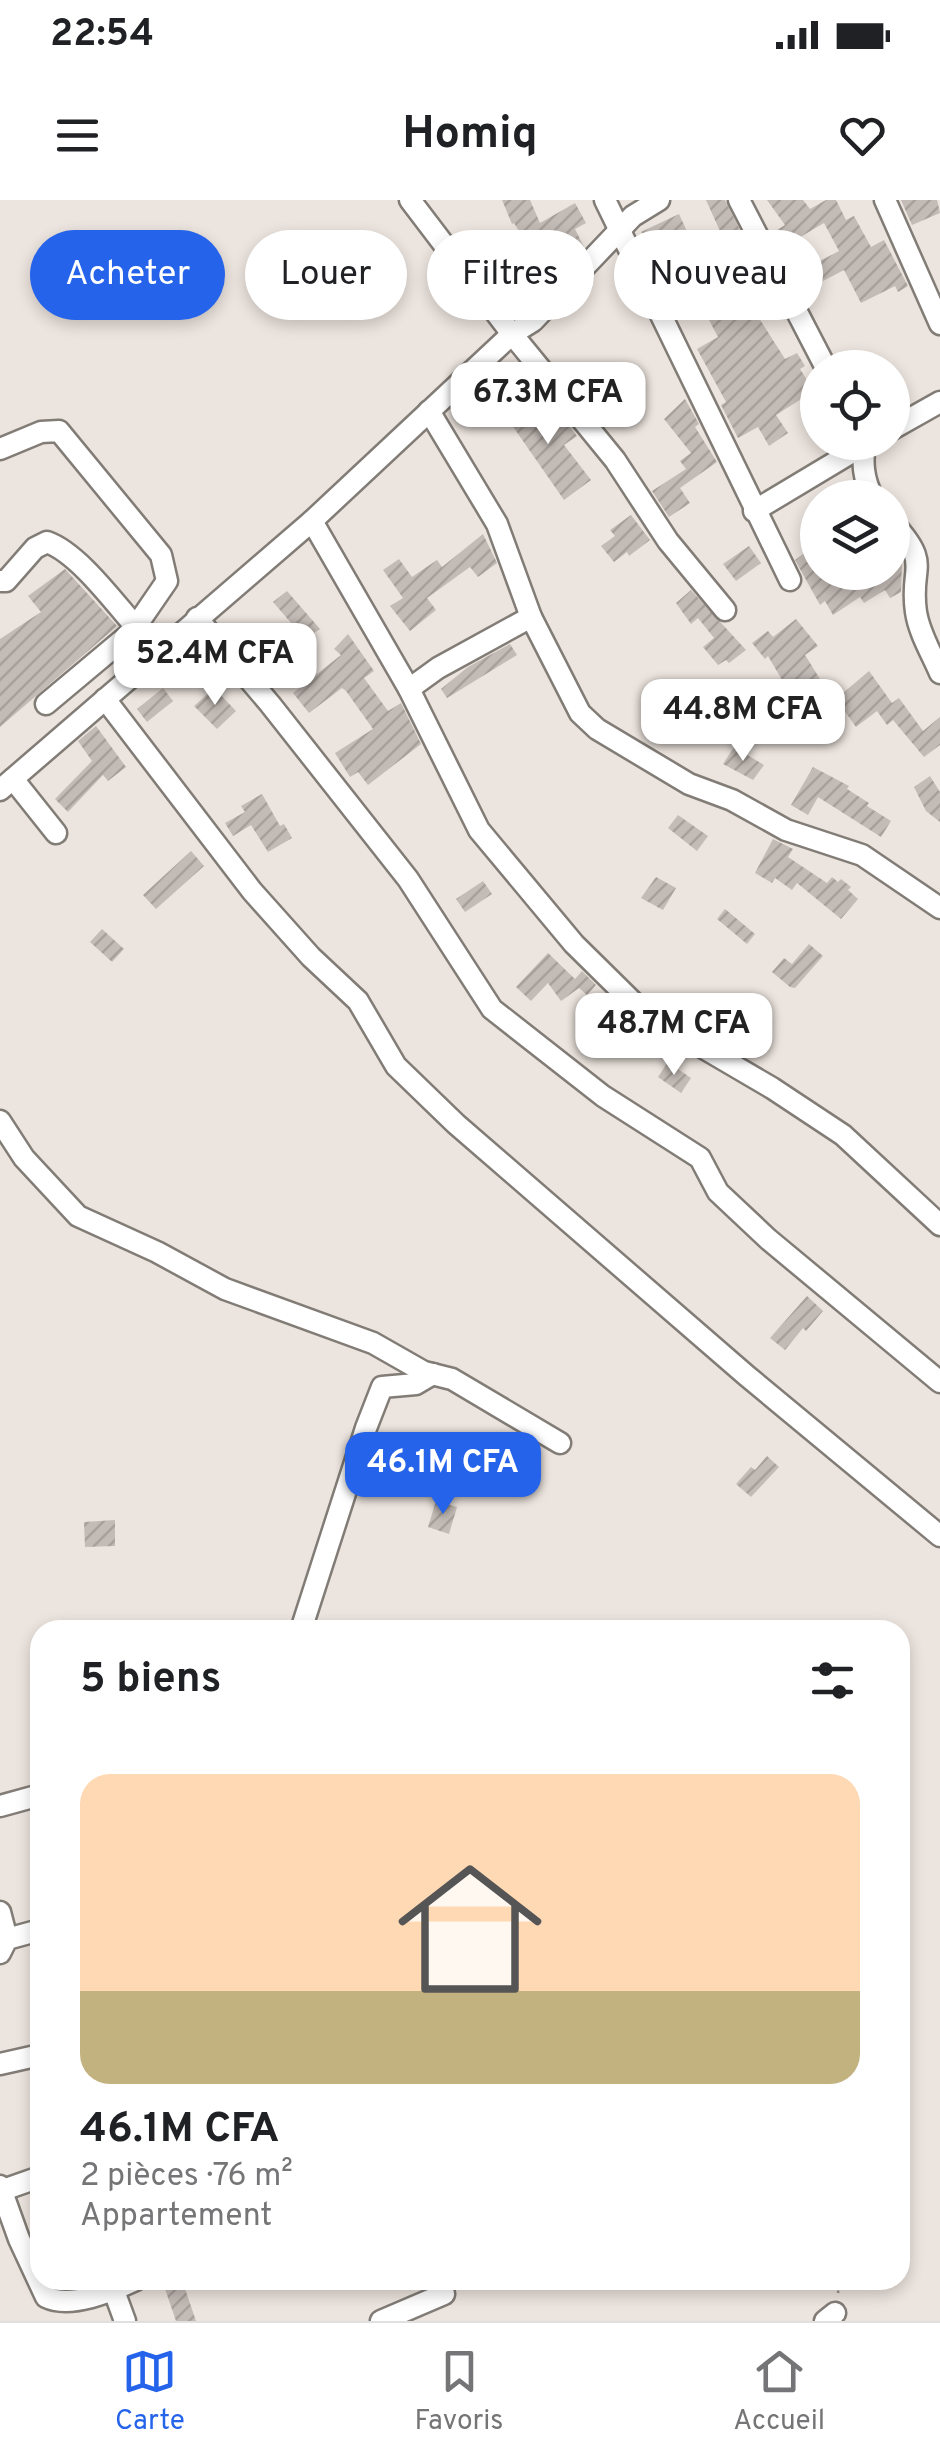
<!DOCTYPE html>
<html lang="fr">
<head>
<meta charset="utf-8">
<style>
	body { margin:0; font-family:Overpass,sans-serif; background:#f6f6f6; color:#202124; height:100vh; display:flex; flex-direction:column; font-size:38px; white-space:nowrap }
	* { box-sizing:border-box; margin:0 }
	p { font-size:32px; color:#757577 }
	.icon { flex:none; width:55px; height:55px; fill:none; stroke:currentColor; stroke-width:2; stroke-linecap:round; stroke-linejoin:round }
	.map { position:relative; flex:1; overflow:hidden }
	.details { position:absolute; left:30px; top:1420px; width:880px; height:670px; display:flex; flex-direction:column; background:#fff; border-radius:30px; box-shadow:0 5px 15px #0003 }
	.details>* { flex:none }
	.guide { position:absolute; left:30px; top:30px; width:880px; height:90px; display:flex; gap:20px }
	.controls { position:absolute; left:800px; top:150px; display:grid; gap:20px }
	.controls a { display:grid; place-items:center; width:110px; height:110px; border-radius:50%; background:#fff; box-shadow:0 5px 15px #0003; font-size:50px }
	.price { position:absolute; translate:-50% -85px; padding:0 22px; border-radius:20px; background:#fff; color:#222; font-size:32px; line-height:65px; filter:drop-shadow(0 2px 5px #0008) }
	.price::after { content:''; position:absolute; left:50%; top:60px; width:30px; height:22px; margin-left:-15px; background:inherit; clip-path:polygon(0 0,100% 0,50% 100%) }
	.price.active { background:#2563eb; color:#fff }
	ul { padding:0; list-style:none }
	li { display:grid; align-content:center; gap:20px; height:530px; padding:0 50px }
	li+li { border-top:2px solid #e0e0e0 }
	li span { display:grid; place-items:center; height:310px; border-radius:30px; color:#555 }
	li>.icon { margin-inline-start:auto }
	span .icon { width:180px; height:180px; fill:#fffc; stroke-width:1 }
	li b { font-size:42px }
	h2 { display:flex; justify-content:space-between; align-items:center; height:120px; padding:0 50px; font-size:42px }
	.tag { padding:0 35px; border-radius:45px; background:#fff; box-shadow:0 5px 15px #0003; font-size:35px; line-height:90px }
	.tag.active { background:#2563eb; color:#fff }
	.status { display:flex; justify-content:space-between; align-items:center; height:70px; padding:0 50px; background:#fff; direction:ltr }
	.status svg { height:28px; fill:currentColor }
	header { display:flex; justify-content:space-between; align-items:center; height:130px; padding:0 50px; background:#fff; font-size:45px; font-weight:700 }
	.menu { display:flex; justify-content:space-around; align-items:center; height:140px; border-top:2px solid #e0e0e0; background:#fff; font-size:28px; color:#757577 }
	.menu a { display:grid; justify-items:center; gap:5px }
	.menu .active { color:#2563eb }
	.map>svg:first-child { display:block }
	.building { fill:url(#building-hatch) }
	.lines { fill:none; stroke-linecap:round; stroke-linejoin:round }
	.minor-casing { stroke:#827c76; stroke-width:25 }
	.path { stroke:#9a948f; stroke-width:2.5; stroke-dasharray:2.5 8; stroke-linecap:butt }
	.minor { stroke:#fff; stroke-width:20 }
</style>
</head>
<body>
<div class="status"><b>22:54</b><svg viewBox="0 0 49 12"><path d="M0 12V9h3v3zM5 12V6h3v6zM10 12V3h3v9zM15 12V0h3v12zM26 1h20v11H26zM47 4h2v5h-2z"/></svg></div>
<header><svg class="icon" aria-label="menu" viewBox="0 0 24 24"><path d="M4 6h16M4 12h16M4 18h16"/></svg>Homiq<svg class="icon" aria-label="heart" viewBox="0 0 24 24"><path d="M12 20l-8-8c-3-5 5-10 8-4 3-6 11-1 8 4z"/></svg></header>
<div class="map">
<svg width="940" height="2121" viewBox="0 0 940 2121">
	<defs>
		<pattern id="building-hatch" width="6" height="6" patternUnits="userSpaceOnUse" patternTransform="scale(2.5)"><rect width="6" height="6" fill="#c3bbb6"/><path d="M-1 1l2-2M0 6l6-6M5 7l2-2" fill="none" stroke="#a7a09b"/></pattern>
	</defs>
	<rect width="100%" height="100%" fill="#ece4de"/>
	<!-- building -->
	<g class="building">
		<polygon points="502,0 530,0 540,23 575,3 586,23 575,29 584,47 531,83 538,95 524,111 517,100 508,105 496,86 537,61 514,23 512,24"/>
		<polygon points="706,0 725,0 750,50 709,69 734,120 753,106 757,98 771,92 779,107 759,118 785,159 797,153 805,166 800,169 814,191 776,215 788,233 769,246 758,227 738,238 721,205 726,202 697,149 718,137 701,105 690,111 678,90 675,92 662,67 655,71 645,51 655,46 641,32 679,14 697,53 724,40"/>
		<polygon points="767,0 803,0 810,9 826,0 836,0 846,20 854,16 871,47 884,40 908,86 898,92 895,86 861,103 844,70 804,91 795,74 839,51 824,23 780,49 772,33 785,25"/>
		<polygon points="901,0 937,0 940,13 912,25"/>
		<polygon points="516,197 523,208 530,203 547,227 562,217 577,236 564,245 591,280 564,300 500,208"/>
		<polygon points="685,199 699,224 695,227 717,262 680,288 690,303 669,317 652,291 686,269 680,261 691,253 664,219"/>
		<polygon points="631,315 650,340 629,356 627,352 614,362 601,346 615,336 610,330"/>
		<polygon points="483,334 497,363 478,377 470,367 427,398 436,410 410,431 390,406 403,398 383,370 399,359 412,377 437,360 442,367"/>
		<polygon points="892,345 902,361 901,392 890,398 885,390 864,403 860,397 833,415 825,401 820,405 795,360 810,349 818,360 818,372 842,372 848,383 866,372 892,372"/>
		<polygon points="749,346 761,363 736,381 723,364"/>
		<polygon points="65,369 117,426 0,527 0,439 41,412 28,396"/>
		<polygon points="691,390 746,450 729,463 726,460 718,465 703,447 714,438 698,418 691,424 676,403"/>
		<polygon points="287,391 320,429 305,439 273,402"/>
		<polygon points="796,419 818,446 805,455 820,479 792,497 768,456 765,459 752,443 768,431 773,437"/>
		<polygon points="348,434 374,471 364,478 388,511 401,503 421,544 368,585 358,572 350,577 335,553 373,529 346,491 342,488 309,513 293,493 341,455 334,449"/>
		<polygon points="510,444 517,455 447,498 441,489 468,467"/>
		<polygon points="869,471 892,503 899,498 923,531 940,517 940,545 924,557 893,520 887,525 877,511 856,527 836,499"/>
		<polygon points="163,488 173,501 147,522 137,509"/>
		<polygon points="214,488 236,511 217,529 194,506"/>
		<polygon points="96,526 126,567 108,581 103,575 68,612 55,599 92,561 78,541"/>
		<polygon points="734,547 764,565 753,580 723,564"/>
		<polygon points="813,567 849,586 847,589 869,603 867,606 891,621 881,637 818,597 808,615 791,605"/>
		<polygon points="930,576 940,592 940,622 926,611 914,587"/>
		<polygon points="262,594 280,626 284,624 292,638 268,652 251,625 233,636 225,623 245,612 241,606"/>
		<polygon points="678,615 708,636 697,651 668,628"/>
		<polygon points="773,639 793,649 788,657 827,683 832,677 838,682 841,679 851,687 848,690 858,699 841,719 797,683 792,690 775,678 772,683 755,673"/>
		<polygon points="191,651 204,666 156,709 143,695"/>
		<polygon points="656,677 676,688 663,710 641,698"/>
		<polygon points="483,681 492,694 465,712 456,699"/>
		<polygon points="725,709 755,734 747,744 717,719"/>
		<polygon points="102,729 124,749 112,762 90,742"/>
		<polygon points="809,744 823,756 795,788 790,787 772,772 784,758 792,764"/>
		<polygon points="548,753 575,779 582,771 596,785 587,795 579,788 561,801 548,783 531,801 516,787"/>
		<polygon points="668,862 691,878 681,893 658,877"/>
		<polygon points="807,1096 823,1111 806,1131 803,1128 785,1150 770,1138"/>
		<polygon points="767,1256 779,1267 751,1297 736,1284 751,1267 755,1270"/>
		<polygon points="436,1301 457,1307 449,1334 428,1327"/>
		<polygon points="115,1320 115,1346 85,1347 84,1322"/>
		<polygon points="182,2080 196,2121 176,2121 164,2086"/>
	</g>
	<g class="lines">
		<!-- minor casing -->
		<g class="minor-casing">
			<g id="minor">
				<polyline points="410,0 512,134 615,260 668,341 725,410"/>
				<polyline points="605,0 790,380"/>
				<polyline points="739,0 826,168"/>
				<polyline points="885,0 940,124"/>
				<polyline points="429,211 497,324 531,417 580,513 597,529 689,584 732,600 786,630 862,655 940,708"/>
				<polyline points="892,229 940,202"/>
				<path d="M865 242C862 262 863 279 873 298"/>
				<polyline points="0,249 41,232 59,231 161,355 167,381 132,432 46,504"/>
				<polyline points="754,311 869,242"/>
				<polyline points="312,321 409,489 438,468 531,417"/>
				<path d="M892 322C933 366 909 365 916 412 919 433 932 454 940 473"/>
				<path d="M0 381H6L35 348 47 342C78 353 113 401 136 427"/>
				<polyline points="197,418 270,504 408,679 492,809 603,896 700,958 718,992 768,1039 940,1182"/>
				<polyline points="409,489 479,630 574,744 644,813 772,888 843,935 940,1025"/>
				<polyline points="105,499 252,691 311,757 358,801 396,866 456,924 747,1176 940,1336"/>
				<polyline points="13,579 56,633"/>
				<polyline points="0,590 312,321 512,134 533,121 633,16 659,0"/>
				<polyline points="0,921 24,958 78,1016 157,1052 225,1089 373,1143 424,1172 452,1179 560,1243"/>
				<polyline points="301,1430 366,1228 382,1187 416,1184 433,1174"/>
				<polyline points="0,1606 40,1595"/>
				<polyline points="0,1712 7,1739"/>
				<polyline points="0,1753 7,1739 40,1730"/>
				<polyline points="0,1864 40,1855"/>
				<path d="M0 1986 19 2039 46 2097C71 2109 112 2091 136 2080"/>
				<polyline points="0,1991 40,1977"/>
				<polyline points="114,2091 125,2121"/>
				<polyline points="381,2121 444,2094"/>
				<polyline points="825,2121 835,2113"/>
			</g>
		</g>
		<!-- path -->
		<polyline class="path" points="838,2093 840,2080"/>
		<!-- minor -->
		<use href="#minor" class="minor"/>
	</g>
</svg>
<div class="controls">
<a><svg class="icon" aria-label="locate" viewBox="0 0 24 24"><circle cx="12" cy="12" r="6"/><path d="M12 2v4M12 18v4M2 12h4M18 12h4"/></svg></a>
<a><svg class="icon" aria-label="layers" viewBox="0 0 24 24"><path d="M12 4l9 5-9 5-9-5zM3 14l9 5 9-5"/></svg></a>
</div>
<b class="price" style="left:548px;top:247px">67.3M CFA</b>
<b class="price" style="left:215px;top:508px">52.4M CFA</b>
<b class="price" style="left:743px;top:564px">44.8M CFA</b>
<b class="price" style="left:674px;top:878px">48.7M CFA</b>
<b class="price active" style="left:443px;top:1317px">46.1M CFA</b>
<div class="guide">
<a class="tag active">Acheter</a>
<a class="tag">Louer</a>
<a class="tag">Filtres</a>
<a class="tag">Nouveau</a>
</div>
<section class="details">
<h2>5 biens<svg class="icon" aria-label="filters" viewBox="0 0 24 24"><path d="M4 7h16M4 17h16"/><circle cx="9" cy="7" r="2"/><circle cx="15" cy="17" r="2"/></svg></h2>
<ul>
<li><span style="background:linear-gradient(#ffd9b3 70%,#c2b280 0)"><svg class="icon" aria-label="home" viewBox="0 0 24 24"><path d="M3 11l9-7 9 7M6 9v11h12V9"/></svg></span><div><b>46.1M CFA</b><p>2 pièces · 76 m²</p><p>Appartement</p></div></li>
</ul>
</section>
</div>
<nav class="menu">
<a class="active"><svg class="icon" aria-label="map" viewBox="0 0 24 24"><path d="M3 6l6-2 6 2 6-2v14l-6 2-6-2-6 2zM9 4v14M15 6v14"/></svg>Carte</a>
<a><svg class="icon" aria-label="saved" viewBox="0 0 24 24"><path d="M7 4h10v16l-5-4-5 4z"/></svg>Favoris</a>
<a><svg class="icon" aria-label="home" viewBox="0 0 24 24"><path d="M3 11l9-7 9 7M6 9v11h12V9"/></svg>Accueil</a>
</nav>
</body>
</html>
